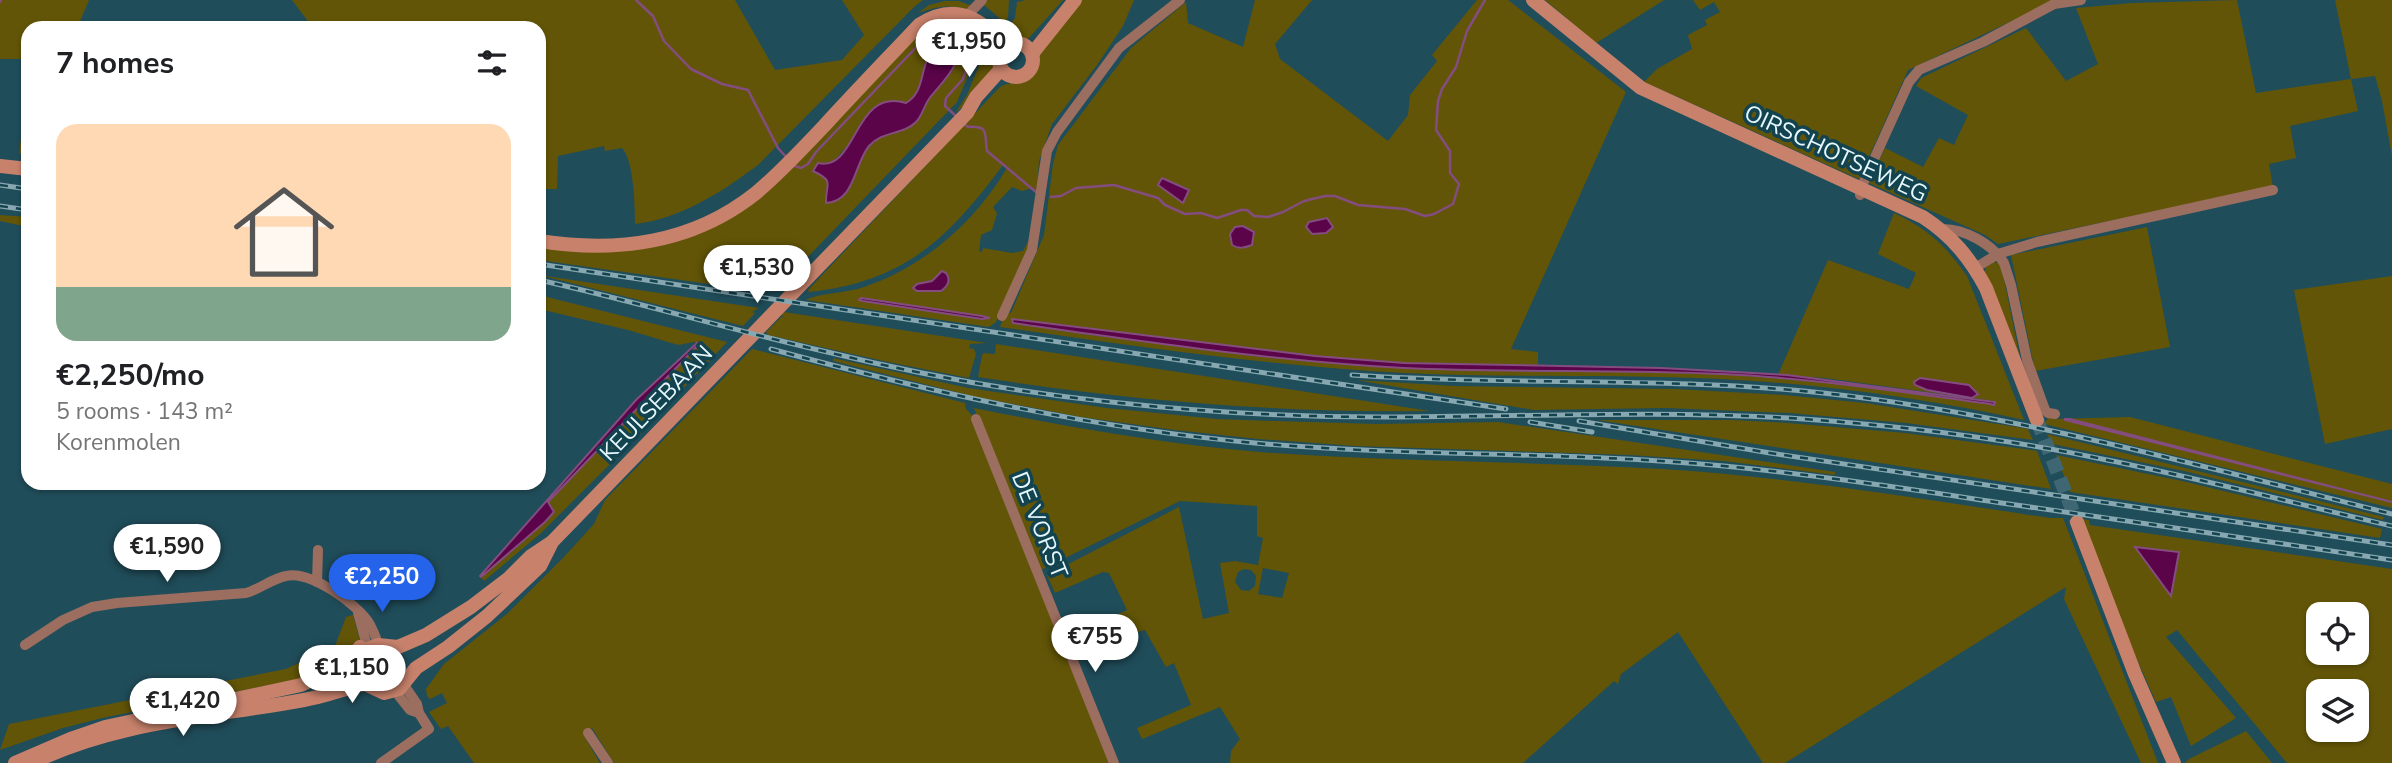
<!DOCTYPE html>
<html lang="en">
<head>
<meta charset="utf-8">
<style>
	body { margin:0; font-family:"Nunito Sans",sans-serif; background:#f2f2f2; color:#202124; height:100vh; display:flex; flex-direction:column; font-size:26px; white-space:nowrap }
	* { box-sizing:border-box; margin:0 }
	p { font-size:23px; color:#757577 }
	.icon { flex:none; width:38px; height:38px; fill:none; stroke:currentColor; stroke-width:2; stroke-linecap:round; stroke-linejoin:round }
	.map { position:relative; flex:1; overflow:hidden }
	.drawer { position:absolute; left:21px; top:21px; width:525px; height:469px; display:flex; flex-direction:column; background:#fff; border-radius:21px; box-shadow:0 2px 5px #0004 }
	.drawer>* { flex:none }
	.buttons { position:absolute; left:2306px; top:602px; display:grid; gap:14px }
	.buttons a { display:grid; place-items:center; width:63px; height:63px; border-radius:14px; background:#fff; box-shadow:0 2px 5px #0004; font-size:35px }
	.price { position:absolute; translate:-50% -60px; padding:0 16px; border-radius:24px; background:#fff; color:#222; font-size:23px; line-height:46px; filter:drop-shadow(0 2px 4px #0008) }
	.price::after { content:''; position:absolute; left:50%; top:42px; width:21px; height:16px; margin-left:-10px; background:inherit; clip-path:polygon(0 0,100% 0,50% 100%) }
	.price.active { background:#2563eb; color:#fff }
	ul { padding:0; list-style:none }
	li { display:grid; align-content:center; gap:14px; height:371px; padding:0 35px }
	li span { display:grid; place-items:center; height:217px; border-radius:21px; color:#555 }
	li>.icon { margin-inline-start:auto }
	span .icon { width:126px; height:126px; fill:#fffc; stroke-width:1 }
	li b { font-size:30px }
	h2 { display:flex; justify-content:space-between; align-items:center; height:84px; padding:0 35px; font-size:30px }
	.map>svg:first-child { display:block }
	.green { fill:#625507; fill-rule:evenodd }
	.water { fill:#5b044a; stroke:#844d80; stroke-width:2 }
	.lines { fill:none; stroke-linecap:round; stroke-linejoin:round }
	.stream { stroke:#844d80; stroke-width:2.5 }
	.secondary-tunnel { stroke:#3e6773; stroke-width:14; stroke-dasharray:14 7; stroke-linecap:butt }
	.street { stroke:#9b6e60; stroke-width:10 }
	.secondary { stroke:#c8826c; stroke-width:14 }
	.rail-casing { stroke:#88a8b1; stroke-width:5 }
	.rail { stroke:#13434f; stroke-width:2.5; stroke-dasharray:8; stroke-linecap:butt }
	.labels { text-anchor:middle; stroke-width:7; stroke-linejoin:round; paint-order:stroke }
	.street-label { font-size:23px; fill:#e5f8fe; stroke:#13434f }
</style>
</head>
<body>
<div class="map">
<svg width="2392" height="763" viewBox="0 0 2392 763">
	<rect width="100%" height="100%" fill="#204d5a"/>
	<!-- green -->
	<g class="green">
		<polygon points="0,0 89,0 77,28 28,28 28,59 0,59"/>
		<path d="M292 0H735L775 70 842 60 864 35 842 0H923L914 7 758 165C722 192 680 219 635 224 635 207 634 160 622 148L605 151 604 146 558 156 557 189H540L539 190V28H313Z"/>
		<polygon points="986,0 1009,0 1008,17 1005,23 983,4"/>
		<polygon points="1026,0 1063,0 1028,39 1010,40 1001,36 1015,18 1017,2"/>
		<path d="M1078 0H1134L1123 26 1097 65 1052 124 1039 161 1037 191 1032 188 1022 191 1012 187 993 207 997 213 992 230 981 235 979 251 982 252 983 248 1012 253 1023 251 1030 238 1034 240 996 322 989 327 806 300C819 293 847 293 864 287 925 266 974 223 1007 168L1003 165C948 239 904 282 809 292L808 290 999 88C1009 80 1020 86 1029 78 1039 70 1035 62 1038 53 1041 44 1070 10 1078 0ZM943 271 948 276 941 291 915 290 917 284 932 281ZM863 298 982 316 990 319 859 300Z"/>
		<path d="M1255 0H1312L1275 44 1280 59 1388 141 1408 115 1410 95 1437 61 1432 55 1477 0H1508L1626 92 1511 349 1538 352V366L1404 363 1315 356 1012 319V322L1090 335 1314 361 1453 369 1724 374 1866 386 1990 404 1994 401 1825 378 1778 375 1828 260 1909 289 1916 273 1878 254 1894 213C1928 229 1945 245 1967 276L2024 420C1925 398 1823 384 1721 379 1615 374 1509 378 1404 373 1268 366 1133 346 1000 327L1006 311 1011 313 1044 235 1053 164 1058 145 1131 48 1186 2 1188 23 1243 47Z"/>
		<polygon points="1545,0 1664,0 1596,43"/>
		<polygon points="1693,0 2056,0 1908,70 1859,179 1644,82 1657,69 1692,49 1688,35 1707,25 1705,20 1720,12 1714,2 1700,10"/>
		<polygon points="2237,0 2256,93 2351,79 2335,0 2392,0 2392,156 2382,101 2375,76 2351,79 2358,111 2290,126 2296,158 2269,164 2273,187 1998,244 1985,235 1869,183 1885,148 1923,167 1939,138 1954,145 1968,115 1916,86 1921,78 2026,28 2066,81 2098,64 2076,8 2132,3"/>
		<path d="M945 1H959L972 6 967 9C949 4 935 7 918 13L929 5Z"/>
		<path d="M960 20 987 43 974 61 957 102 776 290H766V292L539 260V245L593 252 733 213 927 23ZM946 80 929 99 916 122 908 127 881 136 869 147 859 161 852 184 826 203 828 182 818 163 831 164 849 144 913 98 919 88Z"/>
		<path d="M991 47C1009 68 968 100 954 115L967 95 980 63Z"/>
		<polygon points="28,85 28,152 19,154"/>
		<polygon points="0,215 28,217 28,227 0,221"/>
		<polygon points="2147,227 2170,347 2035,371 2011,255"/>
		<polygon points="1994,262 2001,264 2020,358 1984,273 1986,267"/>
		<polygon points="539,275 759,308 752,312 755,313 743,326"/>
		<polygon points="2392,276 2392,429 2325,444 2294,290"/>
		<polygon points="539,295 727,342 637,437 540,534 484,581 481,577 545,522 554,512 548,503 699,344 694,342 678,345 628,330 539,309"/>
		<polygon points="784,312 987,343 970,344 969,348 974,349 976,354 969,378 888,362 768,335 766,332 781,317 784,317 781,315"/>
		<path d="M996 344 1430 411C1282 413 1129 401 978 377L982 355 984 353 995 354Z"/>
		<polygon points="752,349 965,403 966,409 973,416 1109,763 614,763 592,728 583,734 600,763 474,763 448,726 441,729 429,712 447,703 442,693 430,699 427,696 426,689 444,664 508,613 563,558 594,524 605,500"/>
		<polygon points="833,358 968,388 1107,408 1217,419 1275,421 1377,424 1498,422 1835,472 1835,475 1724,461 1629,455 1355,446 1258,439 1175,430 1081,417 976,397 833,361"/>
		<polygon points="1356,380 1454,386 1675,389 1784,395 1865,403 2023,428 2028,429 2033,440 1906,423 1789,413 1666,408 1534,410"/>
		<path d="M974 408C1068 427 1163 444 1259 452 1393 462 1528 461 1662 469 1792 477 1921 499 2050 518H2063L2158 763H2141L2064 599 2066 587 1785 763H1763L1678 632 1621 674 1618 684 1614 681 1523 763H1230L1231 751 1240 739 1220 707 1142 739 1137 728 1191 705 1174 663 1166 667 1145 630 1123 636 1116 615 1127 610 1109 573 1103 572 1055 593 1047 575 1179 507 1203 619 1229 613 1220 563 1235 561 1258 565 1263 538 1257 536V506L1180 501 1039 571ZM1263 568 1289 573 1282 598 1258 594ZM1244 569 1251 570 1256 576 1255 586 1249 591 1241 590 1235 582 1238 572Z"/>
		<path d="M2049 417 2054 419 2130 417 2392 484V508L2044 424ZM2066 419 2368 495 2066 420Z"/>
		<polygon points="1597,420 1732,420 1788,423 1905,433 2031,450 2037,451 2051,489"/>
		<polygon points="2047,434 2384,517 2383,520 2184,471 2052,444"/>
		<polygon points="2056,455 2182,481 2382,529 2380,538 2070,492"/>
		<path d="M2081 519 2089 520 2090 525 2392 569V763H2287L2177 630 2166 637 2236 718 2191 746 2171 697 2156 702 2125 633ZM2136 547 2178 552 2172 595H2171ZM2319 614H2357V653H2319ZM2319 691H2357V730H2319Z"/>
		<polygon points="353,615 360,640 352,655 305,678 102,718 63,728 0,750 9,724 286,669 335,646 346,617"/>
		<polygon points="379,655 394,658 394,670 388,676 370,673 371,660"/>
		<polygon points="2246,731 2272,763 2185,763 2189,759"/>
	</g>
	<!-- water -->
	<g class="water">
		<path d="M944 40H951C971 58 939 85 929 99 924 106 922 116 916 122 903 135 882 131 869 146 854 164 855 202 826 203 825 184 836 182 813 171L818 163C858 172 853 87 906 103 930 89 915 57 944 40Z"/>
		<polygon points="1162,178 1189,190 1183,203 1158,185"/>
		<polygon points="1327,218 1333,227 1326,233 1312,234 1306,227 1309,222"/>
		<path d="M1243 226 1254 232 1252 245C1244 248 1239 249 1232 245L1230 234 1235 227Z"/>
		<path d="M942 271 946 273C951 280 948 286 941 291H917L913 288 917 284 932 281Z"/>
		<polygon points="861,298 982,316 990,318 982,319 863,301 859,300"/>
		<path d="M1012 319 1315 356 1404 363 1661 368 1787 375 1995 402 1994 405 1990 404C1900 392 1812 378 1722 374 1616 369 1510 373 1404 368 1273 361 1139 341 1013 323Z"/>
		<polygon points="697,343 698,345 548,502 554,512 545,522 481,577 480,576 636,400"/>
		<polygon points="1920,378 1969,385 1978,394 1972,398 1927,390 1915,385 1914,382"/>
		<polygon points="2065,419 2070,419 2392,502 2065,420"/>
		<polygon points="2135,547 2179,552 2171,596"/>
	</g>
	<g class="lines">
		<!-- stream -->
		<g class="stream">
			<polyline points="636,0 653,16 664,41 691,69 722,84 748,90 778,148 788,159"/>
			<polyline points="0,2 1,0"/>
			<path d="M964 124 968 127C990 125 984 135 987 151L1036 192"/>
			<path d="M795 166 801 168 808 164 816 152 927 36C946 18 959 26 976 42L963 79 946 98 945 106 957 117"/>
			<polyline points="1051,197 1061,196 1076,188 1114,185 1158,198 1165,205 1185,214 1201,213 1217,218 1241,210 1247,210 1254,216 1268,217 1283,212 1304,201 1325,196 1335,196 1358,205 1405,209 1425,216 1434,214 1453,204 1459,184 1450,173 1450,151 1436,130 1438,101 1442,89 1456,67 1467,31 1485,0"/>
		</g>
		<!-- secondary-tunnel -->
		<polyline class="secondary-tunnel" points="2037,420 2077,522"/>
		<!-- street -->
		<g class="street">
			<polyline points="965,18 982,0"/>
			<polyline points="1860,195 1861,188 1909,82 1919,70 1983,42 2054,4 2081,0"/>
			<path d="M1941 229C1964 228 1992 244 2004 263L2011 285 2027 360 2045 410 2048 413 2055 414"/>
			<polyline points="1975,268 1998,254 2037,242 2273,190"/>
			<polyline points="1002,316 1032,250 1047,151 1057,132 1119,48 1180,0"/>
			<polyline points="976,419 1114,763"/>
			<polyline points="317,582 318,550"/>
			<polyline points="358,613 366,642"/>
			<path d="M25 645 63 620 92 607 117 603 246 593C260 589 271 579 286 576 310 570 357 604 369 623 372 628 374 633 376 638"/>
			<polyline points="395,691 410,710 419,713"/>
			<polyline points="588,733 608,763"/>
			<polyline points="381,763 429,729 419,713 417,704 404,685"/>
		</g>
		<!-- secondary -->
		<g class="secondary">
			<path d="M1533 0 1641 88 1923 217C1952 236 1970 258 1986 288L2037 420"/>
			<circle cx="1016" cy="60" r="17"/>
			<polyline points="1032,54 1075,0"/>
			<polyline points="0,166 28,169"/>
			<path d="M539 241C617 253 692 244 756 193 780 173 802 149 824 126 855 92 887 59 919 25 958 0 978 21 1010 45"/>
			<polyline points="2077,522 2135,674 2174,763"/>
			<polyline points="552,542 540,566 487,616 448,647 416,668 399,689 384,693 367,685 362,679 360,666 362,657 368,649 378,645 398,647 426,635 471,607 509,578 531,556 552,542 967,113 976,97 1001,69"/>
			<polyline points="15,763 73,738 105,727 301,685 347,663 360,647"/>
			<path d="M32 763C116 721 213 717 304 700 325 696 345 689 366 683H374"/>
		</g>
		<!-- rail casing -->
		<g class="rail-casing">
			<g id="rail">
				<polyline points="0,185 28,189"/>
				<polyline points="0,206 28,210"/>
				<polyline points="539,264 1506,409"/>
				<path d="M539 280C634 301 728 329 823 351 917 374 1014 392 1111 402 1201 412 1292 417 1384 417 1519 417 1654 410 1789 418 1896 425 2003 438 2107 460 2203 479 2297 504 2392 526"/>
				<path d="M771 349C930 392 1090 428 1255 443 1411 457 1568 451 1724 466 1819 475 1914 490 2009 504 2137 522 2264 541 2392 560"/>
				<path d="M1352 375C1509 386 1666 376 1823 393 2016 414 2204 467 2392 514"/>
				<polyline points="1579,421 1770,453 2392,545"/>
				<polyline points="1530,422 1592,432"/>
			</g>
		</g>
		<!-- rail -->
		<use href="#rail" class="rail"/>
	</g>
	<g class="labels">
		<!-- street labels -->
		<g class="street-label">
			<text transform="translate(1836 153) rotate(25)" y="8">OIRSCHOTSEWEG</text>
			<text transform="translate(656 403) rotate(-46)" y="8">KEULSEBAAN</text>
			<text transform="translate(1040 525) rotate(68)" y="8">DE VORST</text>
		</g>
	</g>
</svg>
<div class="buttons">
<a><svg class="icon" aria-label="locate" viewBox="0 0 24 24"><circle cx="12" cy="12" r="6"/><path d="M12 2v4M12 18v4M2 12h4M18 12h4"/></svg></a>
<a><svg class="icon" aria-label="layers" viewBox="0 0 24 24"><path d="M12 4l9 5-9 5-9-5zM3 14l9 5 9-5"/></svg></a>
</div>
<b class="price" style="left:969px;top:79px">€1,950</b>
<b class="price" style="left:757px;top:305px">€1,530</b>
<b class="price" style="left:167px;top:584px">€1,590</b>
<b class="price active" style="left:382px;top:614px">€2,250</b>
<b class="price" style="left:1095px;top:674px">€755</b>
<b class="price" style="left:352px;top:705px">€1,150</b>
<b class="price" style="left:183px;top:738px">€1,420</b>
<section class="drawer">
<h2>7 homes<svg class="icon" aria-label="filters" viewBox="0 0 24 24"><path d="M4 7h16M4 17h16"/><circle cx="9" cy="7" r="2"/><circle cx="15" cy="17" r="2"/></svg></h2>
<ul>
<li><span style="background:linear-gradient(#ffd9b3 75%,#7fa58c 0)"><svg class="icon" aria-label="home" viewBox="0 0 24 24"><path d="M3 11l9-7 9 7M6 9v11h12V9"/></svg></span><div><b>€2,250/mo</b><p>5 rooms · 143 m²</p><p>Korenmolen</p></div></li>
</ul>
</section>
</div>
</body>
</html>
